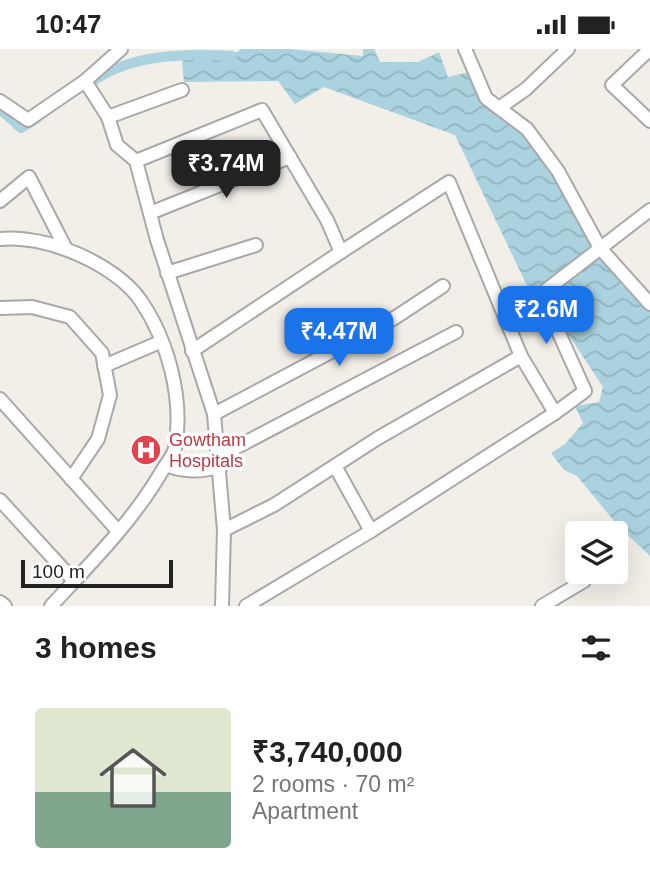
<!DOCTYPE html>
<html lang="en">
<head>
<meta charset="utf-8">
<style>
	body { margin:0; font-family:Arial,sans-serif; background:#f2f2f2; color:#222; height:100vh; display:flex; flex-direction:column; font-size:26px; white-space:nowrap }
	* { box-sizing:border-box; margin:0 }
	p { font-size:23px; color:#767676 }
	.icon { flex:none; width:38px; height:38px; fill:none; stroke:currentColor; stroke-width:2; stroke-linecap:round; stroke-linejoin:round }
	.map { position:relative; height:557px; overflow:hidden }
	.details { display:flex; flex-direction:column; background:#fff; flex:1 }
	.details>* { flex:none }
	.buttons { position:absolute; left:565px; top:472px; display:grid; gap:14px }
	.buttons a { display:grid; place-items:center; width:63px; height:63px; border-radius:7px; background:#fff; box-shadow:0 7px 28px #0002; font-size:35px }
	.scale { position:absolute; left:21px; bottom:18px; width:152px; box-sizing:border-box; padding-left:7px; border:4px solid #222; border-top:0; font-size:19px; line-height:24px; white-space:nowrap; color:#222; -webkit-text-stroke:5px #fff; paint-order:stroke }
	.price { position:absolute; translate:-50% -60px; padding:0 16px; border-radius:14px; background:#1a73e8; color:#fff; font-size:23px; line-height:46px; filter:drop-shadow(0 2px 4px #0008) }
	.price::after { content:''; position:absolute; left:50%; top:42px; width:21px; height:16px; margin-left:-10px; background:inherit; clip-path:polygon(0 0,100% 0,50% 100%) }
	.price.selected { background:#222; color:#fff }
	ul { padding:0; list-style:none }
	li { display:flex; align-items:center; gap:21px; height:175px; padding:0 35px }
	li+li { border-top:2px solid #e0e0e0 }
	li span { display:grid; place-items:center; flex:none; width:196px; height:140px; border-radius:7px; color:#555 }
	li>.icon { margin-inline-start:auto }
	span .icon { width:84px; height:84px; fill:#fffc; stroke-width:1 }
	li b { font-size:30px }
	h2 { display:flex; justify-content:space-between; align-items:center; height:84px; padding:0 35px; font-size:30px }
	.status { display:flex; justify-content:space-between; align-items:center; height:49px; padding:0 35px; background:#fff; direction:ltr }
	.status svg { height:19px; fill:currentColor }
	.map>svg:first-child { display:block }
	.water { fill:url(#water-waves) }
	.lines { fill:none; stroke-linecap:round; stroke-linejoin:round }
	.canal { stroke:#aad3df; stroke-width:10 }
	.building { fill:#c7bfb8; stroke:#c4b6ab; stroke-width:2 }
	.street-casing { stroke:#a9a9a9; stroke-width:16 }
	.street { stroke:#fff; stroke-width:12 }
	.labels { text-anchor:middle; stroke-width:7; stroke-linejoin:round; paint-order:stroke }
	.health-label { font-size:18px; fill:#be3a42; stroke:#fff; text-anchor:start }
</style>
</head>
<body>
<div class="status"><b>10:47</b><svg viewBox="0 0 49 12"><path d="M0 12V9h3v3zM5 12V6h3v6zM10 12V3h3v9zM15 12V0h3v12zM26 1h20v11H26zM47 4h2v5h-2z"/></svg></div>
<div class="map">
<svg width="650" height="557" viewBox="0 0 650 557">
	<defs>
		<pattern id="water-waves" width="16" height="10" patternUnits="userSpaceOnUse" patternTransform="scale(1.75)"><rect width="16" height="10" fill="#aad3df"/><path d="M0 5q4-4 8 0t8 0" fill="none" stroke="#92b5bf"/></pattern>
	</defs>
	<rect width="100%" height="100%" fill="#f2efe9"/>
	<!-- water -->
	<polygon class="water" points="240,0 289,0 363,7 363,0 374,0 380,13 418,13 439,3 448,28 469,23 526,81 557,127 594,196 579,208 605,206 650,259 650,507 619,478 577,427 564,421 551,404 565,395 583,374 575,357 599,353 603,338 558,270 547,248 575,220 570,214 530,243 455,86 324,38 295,55 278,32 184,33 181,4 219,6 238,3"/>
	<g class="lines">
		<!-- canal -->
		<g class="canal">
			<path d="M90 34C130 5 184 4 232 7"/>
			<polyline points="0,60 21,79 36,70"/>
		</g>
	</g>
	<!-- building -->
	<polygon class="building" points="141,390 157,396 153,408 137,402"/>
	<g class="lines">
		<!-- street casing -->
		<g class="street-casing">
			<g id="street">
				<polyline points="465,0 486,49 499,59 526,40 568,0"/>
				<polyline points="650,0 612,36 650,72"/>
				<polyline points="85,32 121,0"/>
				<polyline points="182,41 108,68 117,96 136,112 157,191 214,365 224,481 222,557"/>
				<polyline points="0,52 28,71 85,32 108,68"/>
				<polyline points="499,59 527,80 558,122 600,199 650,255"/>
				<polyline points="136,112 262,61 327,171 341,203 192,302"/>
				<polyline points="0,152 29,128 66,200"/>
				<polyline points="150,164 290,108"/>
				<path d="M0 190C44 185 115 214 141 252 168 292 184 350 175 399 174 406 166 415 162 422 133 472 91 514 51 557"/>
				<polyline points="167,224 256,196"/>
				<polyline points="0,259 32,258 70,268 102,304 110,346 98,390 71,430"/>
				<polyline points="104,317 160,293"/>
				<polyline points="0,350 118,482"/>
				<polyline points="555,364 585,342 544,251 546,241 650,161"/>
				<polyline points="214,365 393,270 443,237"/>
				<polyline points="218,408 456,283"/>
				<path d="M166 416C185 424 201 422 221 418"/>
				<polyline points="335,417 371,482"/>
				<polyline points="0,451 74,532"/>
				<polyline points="224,481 274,456 378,389 521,307 449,133 341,203"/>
				<polyline points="0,553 5,557"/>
				<polyline points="246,557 371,482 555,364 521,307"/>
				<polyline points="542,557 584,532"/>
			</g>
		</g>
		<!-- street -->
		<use href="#street" class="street"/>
	</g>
	<!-- icons -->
	<defs>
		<g id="hospital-disc" transform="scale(1.575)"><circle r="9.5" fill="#e0444e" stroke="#fff"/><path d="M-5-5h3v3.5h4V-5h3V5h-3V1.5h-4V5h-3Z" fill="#fff"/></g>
	</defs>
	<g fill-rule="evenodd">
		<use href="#hospital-disc" x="146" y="401"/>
	</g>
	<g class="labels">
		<!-- health labels -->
		<g class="health-label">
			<text x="169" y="397">Gowtham<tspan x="169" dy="21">Hospitals</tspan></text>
		</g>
	</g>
</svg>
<div class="buttons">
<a><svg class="icon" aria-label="layers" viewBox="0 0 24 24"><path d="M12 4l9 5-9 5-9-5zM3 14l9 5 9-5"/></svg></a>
</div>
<div class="scale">100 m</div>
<b class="price selected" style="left:226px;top:151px">₹3.74M</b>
<b class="price" style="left:546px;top:297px">₹2.6M</b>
<b class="price" style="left:339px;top:319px">₹4.47M</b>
</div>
<section class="details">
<h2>3 homes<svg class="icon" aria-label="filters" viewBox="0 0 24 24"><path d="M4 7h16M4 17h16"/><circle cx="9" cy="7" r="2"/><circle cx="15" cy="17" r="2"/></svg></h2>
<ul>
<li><span style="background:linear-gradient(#dfe7d0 60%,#7fa58c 0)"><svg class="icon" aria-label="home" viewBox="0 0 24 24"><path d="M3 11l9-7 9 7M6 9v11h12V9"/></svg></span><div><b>₹3,740,000</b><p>2 rooms · 70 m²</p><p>Apartment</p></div></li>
</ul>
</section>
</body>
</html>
